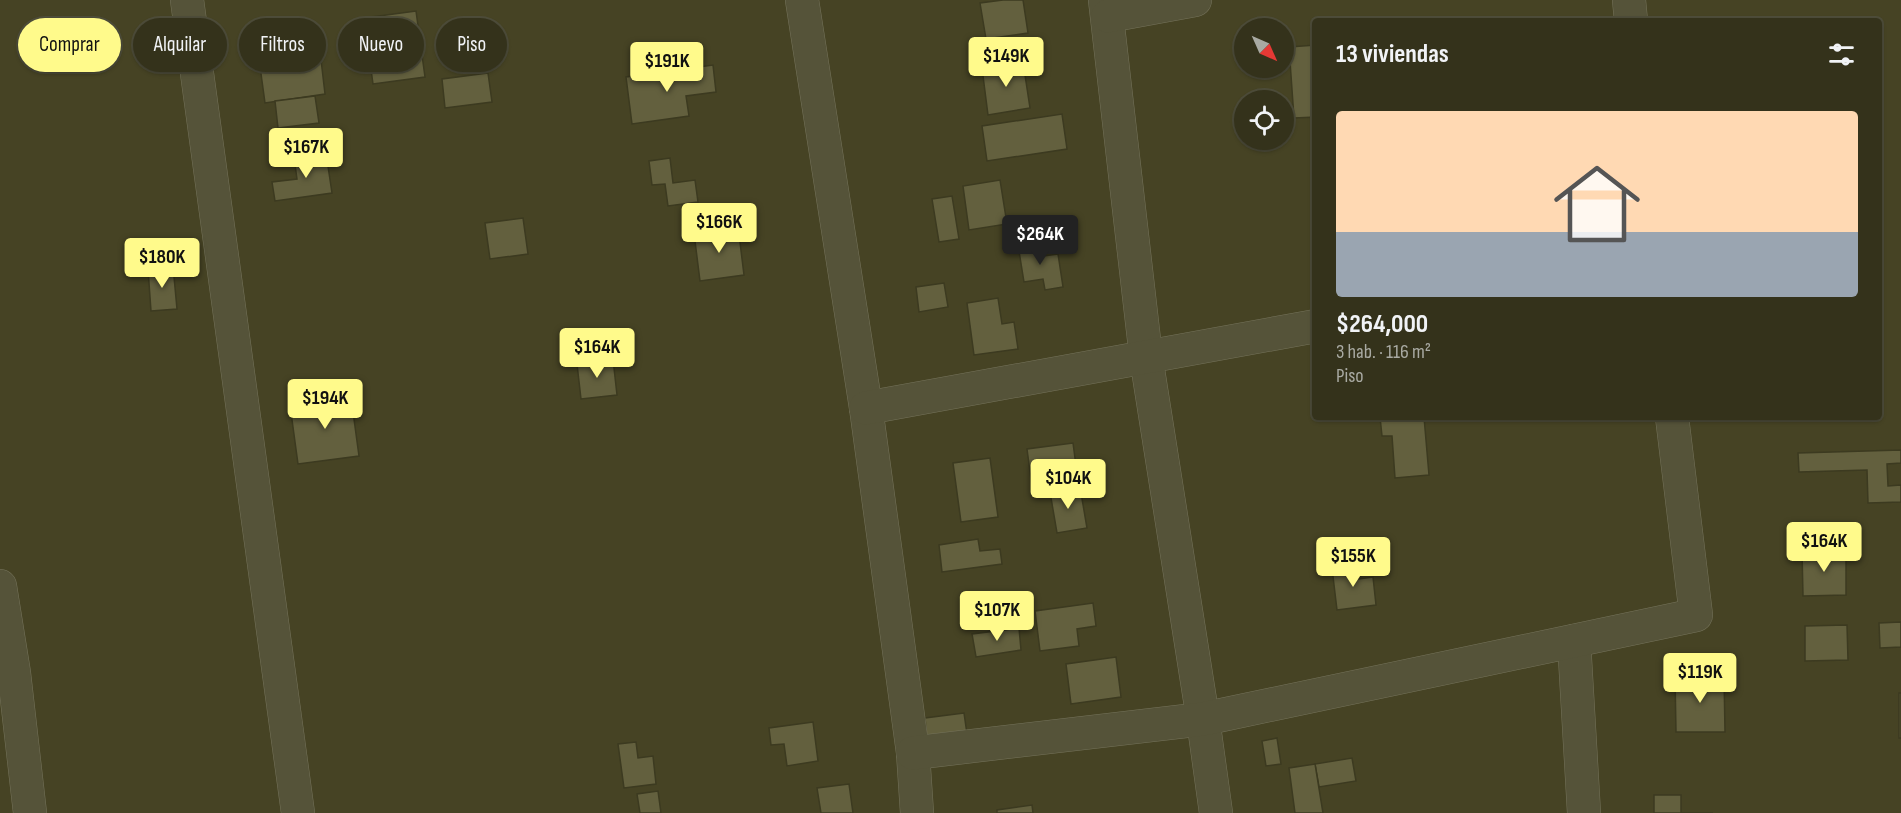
<!DOCTYPE html>
<html lang="es">
<head>
<meta charset="utf-8">
<style>
	body { margin:0; font-family:"Sofia Sans Condensed",sans-serif; background:#3c3a24; color:#f1f3f6; height:100vh; display:flex; flex-direction:column; font-size:22px; white-space:nowrap }
	* { box-sizing:border-box; margin:0 }
	p { font-size:20px; color:#a9aaa3 }
	.icon { flex:none; width:33px; height:33px; fill:none; stroke:currentColor; stroke-width:2; stroke-linecap:round; stroke-linejoin:round }
	.map { position:relative; flex:1; overflow:hidden }
	.details { position:absolute; left:1312px; top:18px; width:570px; height:402px; display:flex; flex-direction:column; background:#34321b; border-radius:6px; box-shadow:0 2px 4px #0004,0 0 0 2px #4e4d3a }
	.details>* { flex:none }
	.banner { position:absolute; left:18px; top:18px; width:570px; height:54px; display:flex; gap:12px }
	.needle { width:39px; rotate:135deg }
	.controls { position:absolute; left:1234px; top:18px; display:grid; gap:12px }
	.controls a { display:grid; place-items:center; width:60px; height:60px; border-radius:50%; background:#34321b; box-shadow:0 2px 4px #0004,0 0 0 2px #4e4d3a; font-size:30px }
	.price { position:absolute; translate:-50% -51px; padding:0 14px; border-radius:6px; background:#fffa8b; color:#111; font-size:20px; line-height:39px; filter:drop-shadow(0 2px 3px #0008) }
	.price::after { content:''; position:absolute; left:50%; top:36px; width:18px; height:14px; margin-left:-9px; background:inherit; clip-path:polygon(0 0,100% 0,50% 100%) }
	.price.on { background:#222; color:#fff }
	ul { padding:0; list-style:none }
	li { display:grid; align-content:center; gap:12px; height:318px; padding:0 24px }
	li span { display:grid; place-items:center; height:186px; border-radius:6px; color:#555 }
	li>.icon { margin-inline-start:auto }
	span .icon { width:108px; height:108px; fill:#fffc; stroke-width:1 }
	li b { font-size:26px }
	h2 { display:flex; justify-content:space-between; align-items:center; height:72px; padding:0 24px; font-size:26px }
	.tag { padding:0 21px; border-radius:27px; background:#34321b; box-shadow:0 2px 4px #0004,0 0 0 2px #4e4d3a; font-size:21px; line-height:54px }
	.tag.on { background:#fffa8b; color:#111 }
	.map>svg:first-child { display:block }
	.building { fill:#63603e; stroke:#3c3a20; stroke-width:1.5 }
	.lines { fill:none; stroke-linecap:round; stroke-linejoin:round }
	.minor-casing { stroke:#75735b; stroke-width:34 }
	.minor { stroke:#555339; stroke-width:33 }
</style>
</head>
<body>
<div class="map">
<svg width="1901" height="813" viewBox="0 0 1901 813">
	<rect width="100%" height="100%" fill="#464324"/>
	<!-- building -->
	<g class="building">
		<polygon points="1003,0 1023,0 1028,33 986,39 980,3"/>
		<polygon points="416,11 425,77 373,84 364,18"/>
		<polygon points="1316,45 1316,117 1294,118 1289,47"/>
		<polygon points="320,51 325,94 265,103 259,59"/>
		<polygon points="1023,62 1030,108 988,115 982,68"/>
		<polygon points="713,65 716,92 686,96 689,116 632,124 626,77"/>
		<polygon points="488,73 492,102 445,108 442,79"/>
		<polygon points="315,96 319,123 278,128 275,101"/>
		<polygon points="1062,114 1067,149 987,161 982,126"/>
		<polygon points="326,153 332,193 275,201 272,182 297,179 294,157"/>
		<polygon points="670,158 673,183 695,180 698,202 668,206 665,184 652,185 649,161"/>
		<polygon points="1000,180 1007,224 969,230 963,186"/>
		<polygon points="952,196 959,239 939,242 932,199"/>
		<polygon points="523,218 528,254 490,259 485,223"/>
		<polygon points="738,226 744,275 700,281 694,233"/>
		<polygon points="1042,242 1044,256 1058,254 1063,287 1045,290 1043,279 1024,282 1018,245"/>
		<polygon points="173,266 177,309 151,311 148,269"/>
		<polygon points="944,283 948,307 919,312 916,287"/>
		<polygon points="998,298 1002,324 1014,322 1018,349 974,355 967,303"/>
		<polygon points="613,359 617,395 581,399 577,364"/>
		<polygon points="351,397 359,456 298,464 290,405"/>
		<polygon points="1380,417 1424,417 1429,475 1395,478 1392,436 1382,436"/>
		<polygon points="1073,443 1078,481 1032,487 1027,449"/>
		<polygon points="1901,450 1901,463 1887,464 1888,486 1901,485 1901,502 1868,503 1867,470 1799,472 1798,453"/>
		<polygon points="990,458 998,517 961,522 953,463"/>
		<polygon points="1080,487 1087,528 1057,533 1050,492"/>
		<polygon points="978,539 980,551 1000,549 1002,564 942,572 939,545"/>
		<polygon points="1846,550 1846,595 1803,596 1802,551"/>
		<polygon points="1357,564 1359,579 1373,577 1376,605 1337,610 1332,568"/>
		<polygon points="1093,603 1096,626 1077,629 1079,646 1040,651 1035,611"/>
		<polygon points="1901,622 1901,647 1880,648 1879,623"/>
		<polygon points="1847,625 1848,660 1805,661 1805,626"/>
		<polygon points="1019,628 1021,650 976,657 972,634"/>
		<polygon points="1116,657 1121,697 1071,704 1066,664"/>
		<polygon points="1724,675 1725,732 1676,732 1675,676"/>
		<rect x="1899" y="693" width="2" height="45"/>
		<polygon points="964,713 967,734 927,740 925,718"/>
		<polygon points="813,722 818,761 787,766 784,744 771,745 769,728"/>
		<polygon points="1277,738 1281,764 1266,766 1262,741"/>
		<polygon points="636,742 638,758 653,756 656,784 624,788 618,744"/>
		<polygon points="1352,758 1356,781 1319,787 1315,764"/>
		<polygon points="1315,764 1323,813 1295,813 1289,768"/>
		<polygon points="849,784 853,813 821,813 817,788"/>
		<polygon points="658,791 661,813 640,813 637,794"/>
		<polygon points="1654,795 1681,795 1681,813 1713,813 1654,813"/>
		<polygon points="1032,805 1033,813 997,813 997,810"/>
	</g>
	<g class="lines">
		<!-- minor casing -->
		<g class="minor-casing">
			<g id="minor">
				<polyline points="187,0 298,813"/>
				<polyline points="802,0 866,408 913,753 917,813"/>
				<polyline points="1105,0 1146,357 1203,719 1216,813"/>
				<polyline points="1629,0 1631,21"/>
				<polyline points="1108,16 1195,0"/>
				<polyline points="866,408 1316,326"/>
				<polyline points="0,586 14,673 30,813"/>
				<polyline points="1574,641 1584,813"/>
				<polyline points="913,753 1203,719 1696,615 1672,417"/>
			</g>
		</g>
		<!-- minor -->
		<use href="#minor" class="minor"/>
	</g>
</svg>
<div class="controls">
<a><svg class="needle" viewBox="-14 -14 28 28"><path d="M0-13l5 13h-10z" fill="#e53935"/><path d="M0 13l5-13h-10z" fill="#a9aaa3"/></svg></a>
<a><svg class="icon" aria-label="locate" viewBox="0 0 24 24"><circle cx="12" cy="12" r="6"/><path d="M12 2v4M12 18v4M2 12h4M18 12h4"/></svg></a>
</div>
<b class="price" style="left:1006px;top:88px">$149K</b>
<b class="price" style="left:667px;top:93px">$191K</b>
<b class="price" style="left:306px;top:179px">$167K</b>
<b class="price" style="left:719px;top:254px">$166K</b>
<b class="price on" style="left:1040px;top:266px">$264K</b>
<b class="price" style="left:162px;top:289px">$180K</b>
<b class="price" style="left:597px;top:379px">$164K</b>
<b class="price" style="left:325px;top:430px">$194K</b>
<b class="price" style="left:1068px;top:510px">$104K</b>
<b class="price" style="left:1824px;top:573px">$164K</b>
<b class="price" style="left:1353px;top:588px">$155K</b>
<b class="price" style="left:997px;top:642px">$107K</b>
<b class="price" style="left:1700px;top:704px">$119K</b>
<div class="banner">
<a class="tag on">Comprar</a>
<a class="tag">Alquilar</a>
<a class="tag">Filtros</a>
<a class="tag">Nuevo</a>
<a class="tag">Piso</a>
</div>
<section class="details">
<h2>13 viviendas<svg class="icon" aria-label="filters" viewBox="0 0 24 24"><path d="M4 7h16M4 17h16"/><circle cx="9" cy="7" r="2"/><circle cx="15" cy="17" r="2"/></svg></h2>
<ul>
<li><span style="background:linear-gradient(#ffd9b3 65%,#9aa5b1 0)"><svg class="icon" aria-label="home" viewBox="0 0 24 24"><path d="M3 11l9-7 9 7M6 9v11h12V9"/></svg></span><div><b>$264,000</b><p>3 hab. · 116 m²</p><p>Piso</p></div></li>
</ul>
</section>
</div>
</body>
</html>
